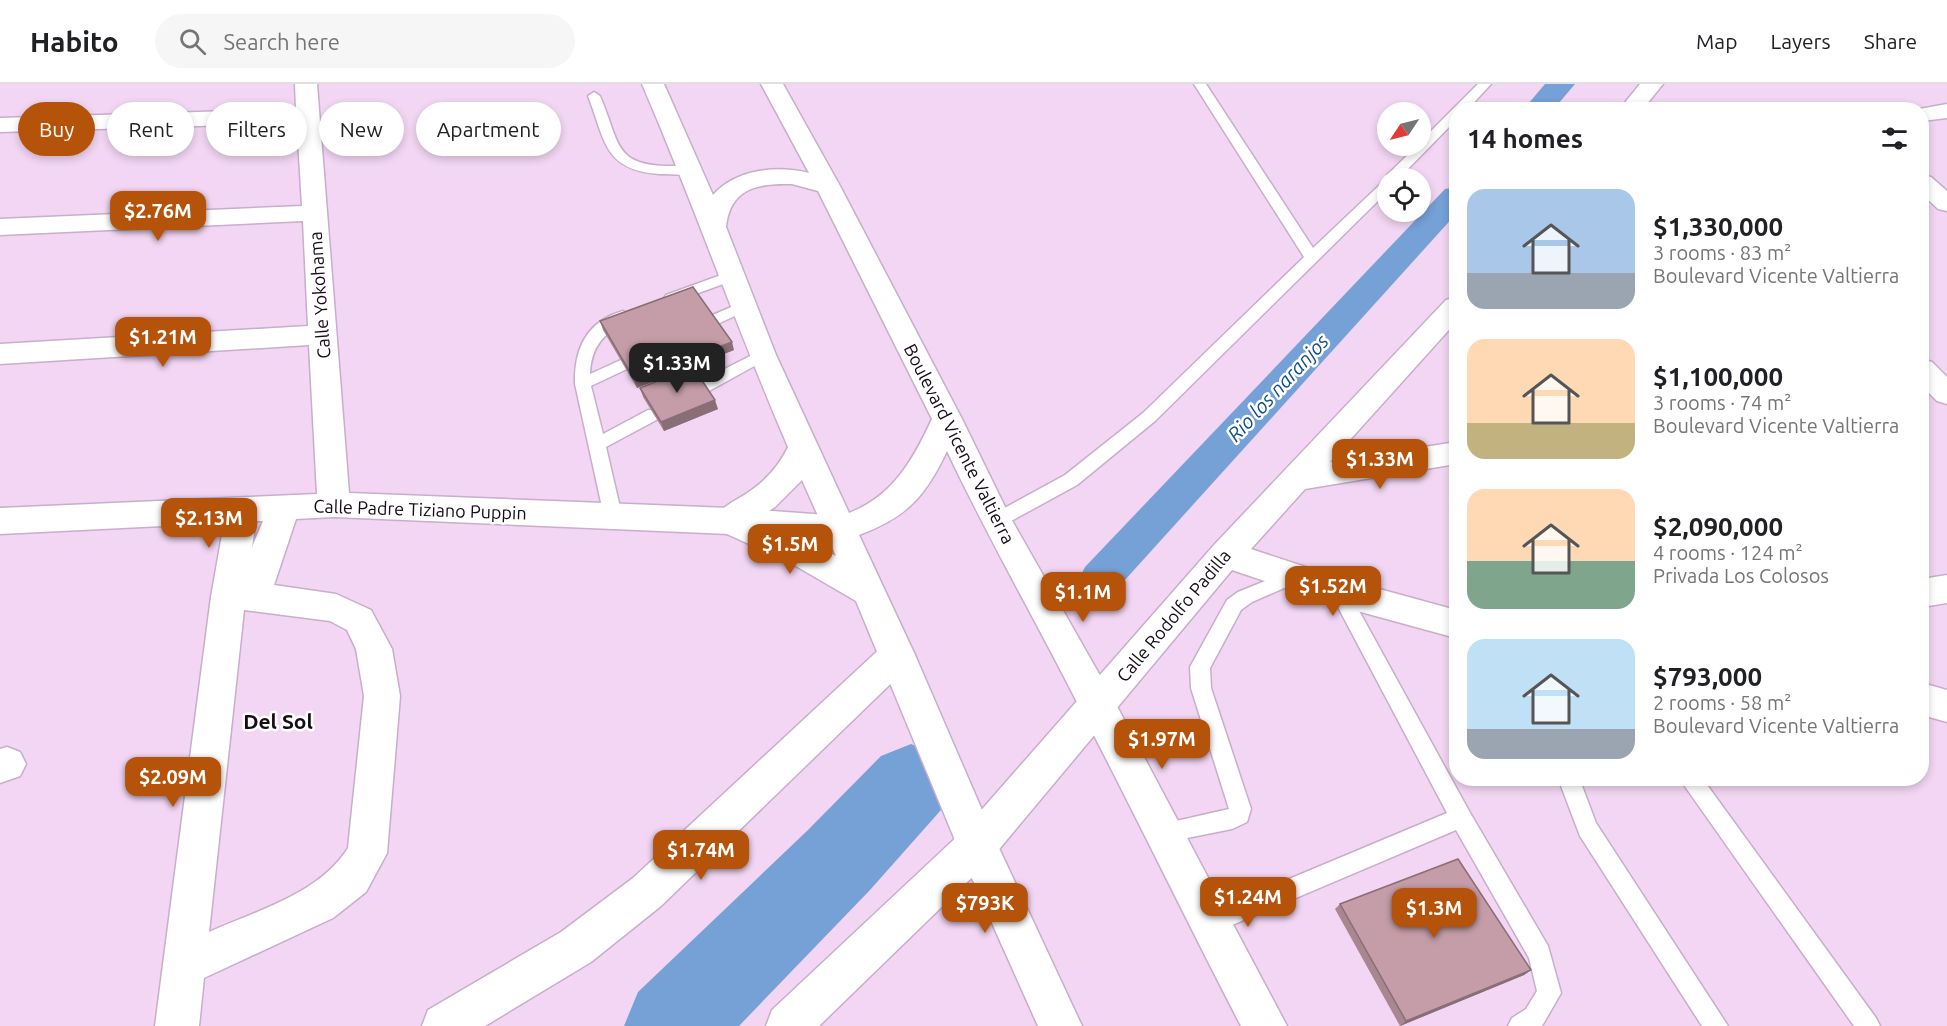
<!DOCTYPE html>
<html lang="en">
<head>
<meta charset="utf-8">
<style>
	body { margin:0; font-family:Ubuntu,sans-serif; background:#f6f6f6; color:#202124; height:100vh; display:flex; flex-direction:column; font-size:22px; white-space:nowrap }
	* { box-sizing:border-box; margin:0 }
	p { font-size:20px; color:#757577 }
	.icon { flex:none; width:33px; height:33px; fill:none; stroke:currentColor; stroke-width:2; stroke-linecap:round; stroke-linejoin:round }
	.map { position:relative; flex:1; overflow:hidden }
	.details { position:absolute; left:1449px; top:18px; width:480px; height:684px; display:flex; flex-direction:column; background:#fff; border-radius:24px; box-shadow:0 3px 9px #0003 }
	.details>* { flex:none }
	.hud { position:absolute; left:18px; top:18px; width:570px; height:54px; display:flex; gap:12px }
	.needle { width:39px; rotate:235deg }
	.controls { position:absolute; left:1377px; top:18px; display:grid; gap:12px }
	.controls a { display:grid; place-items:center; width:54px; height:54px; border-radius:50%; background:#fff; box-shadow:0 3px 9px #0003; font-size:30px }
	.price { position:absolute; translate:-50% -51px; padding:0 14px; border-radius:12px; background:#b45309; color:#fff; font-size:20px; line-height:39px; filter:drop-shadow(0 2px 3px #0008) }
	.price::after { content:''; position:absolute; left:50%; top:36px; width:18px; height:14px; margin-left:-9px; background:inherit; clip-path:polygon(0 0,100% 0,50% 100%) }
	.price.on { background:#222; color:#fff }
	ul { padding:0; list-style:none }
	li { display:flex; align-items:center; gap:18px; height:150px; padding:0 18px }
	li span { display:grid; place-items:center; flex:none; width:168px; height:120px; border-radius:18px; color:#555 }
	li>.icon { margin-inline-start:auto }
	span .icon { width:72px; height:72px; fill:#fffc; stroke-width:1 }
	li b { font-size:26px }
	h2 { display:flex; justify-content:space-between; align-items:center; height:72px; padding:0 18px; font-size:26px }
	.chip { padding:0 21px; border-radius:27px; background:#fff; box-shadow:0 3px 9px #0003; font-size:21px; line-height:54px }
	.chip.on { background:#b45309; color:#fff }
	header { display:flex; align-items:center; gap:36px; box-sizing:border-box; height:84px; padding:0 30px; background:#fff; border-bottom:2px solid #e0e0e0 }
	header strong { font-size:28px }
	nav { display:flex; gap:33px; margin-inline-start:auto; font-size:21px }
	.search { width:420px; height:54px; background:#f6f6f6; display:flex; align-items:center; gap:15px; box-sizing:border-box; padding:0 21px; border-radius:33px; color:#757577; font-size:22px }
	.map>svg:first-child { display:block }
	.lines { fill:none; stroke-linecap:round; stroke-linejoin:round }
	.canal { fill:#76a1d7; fill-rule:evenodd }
	.river { fill:#76a1d7; fill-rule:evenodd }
	.lane-casing { stroke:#c8aeca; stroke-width:3 }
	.street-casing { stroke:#c8aeca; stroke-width:3 }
	.secondary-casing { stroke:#c8aeca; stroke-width:3 }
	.lane { fill:#fff; fill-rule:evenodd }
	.street { fill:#fff; fill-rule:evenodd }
	.secondary { fill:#fff; fill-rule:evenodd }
	.wall { fill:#a98790 }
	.shaded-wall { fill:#896e76 }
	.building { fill:#c49da8; stroke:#896e76; stroke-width:1.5 }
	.labels { text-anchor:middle; stroke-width:5; stroke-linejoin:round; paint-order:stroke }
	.street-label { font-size:18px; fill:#150c16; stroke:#fff }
	.water-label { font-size:20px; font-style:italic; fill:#104b8c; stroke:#fff }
	.quarter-label { font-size:21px; font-weight:bold; fill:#150c16; stroke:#fff }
</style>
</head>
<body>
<header>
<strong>Habito</strong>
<div class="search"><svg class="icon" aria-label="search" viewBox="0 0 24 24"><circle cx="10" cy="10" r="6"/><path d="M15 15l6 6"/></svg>Search here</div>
<nav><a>Map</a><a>Layers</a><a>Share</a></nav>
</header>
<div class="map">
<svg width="1947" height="942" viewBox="0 0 1947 942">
	<rect width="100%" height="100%" fill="#f2d6f3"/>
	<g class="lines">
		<!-- canal -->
		<g class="canal">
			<polygon points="1545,0 1575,0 1553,26 1523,26"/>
			<polygon points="1456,103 1456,130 1115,507 1100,512 1085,507 1079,495 1085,483 1445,105"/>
		</g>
		<!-- river -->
		<polygon class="river" points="911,660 941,672 953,699 941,726 870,806 739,942 624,942 638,908 808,746 881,672"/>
		<!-- lane casing -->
		<g class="lane-casing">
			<g id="lane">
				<polygon points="1194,0 1206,0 1313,164 1386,95 1387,91 1417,62 1420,62 1420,58 1478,0 1491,0 1467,26 1456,26 1456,36 1399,94 1388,94 1388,107 1155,337 1077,401 1002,442 996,444 990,442 987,437 990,432 1065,391 1143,329 1304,173"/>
				<path d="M594 8 600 12C621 61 613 83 676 82 684 82 692 80 698 86L696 89C684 92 670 90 659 90 603 86 605 55 588 12Z"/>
				<polygon points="732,187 737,189 739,192 737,195 671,219 664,214 666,211"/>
				<polygon points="743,218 748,220 750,223 748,226 713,242 705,237 708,233"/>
				<path d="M623 227 630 232 628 236C605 249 591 261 590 290L623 275 629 276 631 280 629 284 591 302 603 350 648 326H660L662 330 660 334 606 363 622 432 619 437 613 439 607 437 604 432 575 300C574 265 587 237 623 227Z"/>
				<polygon points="762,266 767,267 770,271 767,275 709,307 697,307 695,303 697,299"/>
				<polygon points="1292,486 1298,488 1301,493 1298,498 1252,518 1241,526 1210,584 1211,604 1251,725 1247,738 1232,745 1162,759 1154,756 1151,749 1154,742 1229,725 1191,604 1190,583 1227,516 1238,508"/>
				<polygon points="1339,500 1346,503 1469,727 1548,862 1561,909 1542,942 1508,942 1512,934 1526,925 1537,907 1529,874 1456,746 1211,850 1203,847 1200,839 1203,831 1447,729 1330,508 1332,503"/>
				<polygon points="1558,694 1579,694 1596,739 1728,942 1702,942 1580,752"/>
				<polygon points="1679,694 1702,694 1876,934 1880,942 1854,942"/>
			</g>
		</g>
		<!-- street casing -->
		<g class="street-casing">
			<g id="street">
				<path d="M295 0H317L349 409 729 424 841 432 852 436 857 445 852 454 841 458 729 450 334 433 296 435 274 501 336 510 371 526 392 565 400 612 387 769 366 808 333 834 204 894 199 942H155L211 513 224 439 0 450V424L317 410 309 261 0 280V260L308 242 303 137 0 151V135L302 122 297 39 0 48V34L296 25ZM256 437H263L252 463ZM244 526 330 537 347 546 356 565 364 612 348 764C319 810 256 827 209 848Z"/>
				<polygon points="1640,0 1663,0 1642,26 1619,26"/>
				<polygon points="1947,20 1947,34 1922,37 1922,26 1914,26"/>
				<polygon points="1922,91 1931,93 1947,107 1947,127 1938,125 1922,110"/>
				<polygon points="1456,213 1456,238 1330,378 1456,358 1456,380 1305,405 1251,465 1339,494 1456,526 1456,554 1339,522 1232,486 991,775 819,942 766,942 772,926 963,747 1214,461 1446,216"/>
				<polygon points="1922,275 1932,278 1947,293 1947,320 1937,317 1922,302"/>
				<polygon points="1947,491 1947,519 1922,523 1922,495"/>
				<polygon points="897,556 909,560 915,571 909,582 661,822 591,878 485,942 422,942 428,926 561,848 633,794 885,560"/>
				<polygon points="1922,599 1947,606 1947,638 1922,631"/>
				<polygon points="7,663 20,668 26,680 20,692 0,699 0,665"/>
			</g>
		</g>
		<!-- secondary casing -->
		<g class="secondary-casing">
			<path id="secondary" d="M642 0H664L713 111C736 85 777 81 809 89L761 0H783L840 102 962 335 1010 433 1111 611 1287 942H1241C1188 840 1138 736 1085 634 1040 544 990 458 947 367 925 413 907 433 859 451L915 571 991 747 1082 942H1038L957 761 856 517 789 478 718 446 713 437C721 421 739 416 753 405 768 394 780 380 788 363 736 243 694 120 642 0ZM792 100 818 107 932 335C913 376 893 412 849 429L776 271 726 143C730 104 758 99 792 100ZM802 396 836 472 757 435 775 423Z"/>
		</g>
		<!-- lane -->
		<use href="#lane" class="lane"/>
		<!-- street -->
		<use href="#street" class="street"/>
		<!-- secondary -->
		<use href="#secondary" class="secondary"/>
	</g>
	<!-- wall -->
	<g class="wall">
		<polygon points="600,237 734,266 637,304 603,246"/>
		<polygon points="640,304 718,325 664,347 643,313"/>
		<polygon points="1340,820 1531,886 1524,891 1400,942 1335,825"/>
	</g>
	<!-- shaded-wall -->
	<g class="shaded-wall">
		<polygon points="732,258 734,266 637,304 634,295"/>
		<polygon points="715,316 718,325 664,347 661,338"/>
		<polygon points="1531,886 1524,891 1400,942 1406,937"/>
	</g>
	<!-- building -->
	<g class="building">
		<polygon points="693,203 732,258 634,295 600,237"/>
		<polygon points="693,283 715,316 661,338 640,304"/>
		<polygon points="1458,775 1531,886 1406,937 1340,820"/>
	</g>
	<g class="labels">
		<!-- street labels -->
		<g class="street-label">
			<text transform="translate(320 211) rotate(-94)" y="6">Calle Yokohama</text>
			<text transform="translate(959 360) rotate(63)" y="6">Boulevard Vicente Valtierra</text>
			<text transform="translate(420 426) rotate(2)" y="6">Calle Padre Tiziano Puppin</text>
			<text transform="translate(1174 532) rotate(-50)" y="6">Calle Rodolfo Padilla</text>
		</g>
		<!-- water labels -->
		<g class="water-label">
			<text transform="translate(1278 304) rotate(-47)" y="7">Rio los naranjos</text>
		</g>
		<!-- quarter labels -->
		<g class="quarter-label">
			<text x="278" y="645">Del Sol</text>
		</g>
	</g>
</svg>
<div class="controls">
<a><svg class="needle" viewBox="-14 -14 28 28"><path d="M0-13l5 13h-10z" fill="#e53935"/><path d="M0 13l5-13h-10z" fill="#757577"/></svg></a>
<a><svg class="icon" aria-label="locate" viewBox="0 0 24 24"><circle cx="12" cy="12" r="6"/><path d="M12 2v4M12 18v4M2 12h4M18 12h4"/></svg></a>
</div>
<b class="price" style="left:158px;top:158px">$2.76M</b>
<b class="price" style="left:163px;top:284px">$1.21M</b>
<b class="price on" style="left:677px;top:310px">$1.33M</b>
<b class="price" style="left:1380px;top:406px">$1.33M</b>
<b class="price" style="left:209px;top:465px">$2.13M</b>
<b class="price" style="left:790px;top:491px">$1.5M</b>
<b class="price" style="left:1333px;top:533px">$1.52M</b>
<b class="price" style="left:1083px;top:539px">$1.1M</b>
<b class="price" style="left:1162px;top:686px">$1.97M</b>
<b class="price" style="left:173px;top:724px">$2.09M</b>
<b class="price" style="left:701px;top:797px">$1.74M</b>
<b class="price" style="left:1248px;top:844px">$1.24M</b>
<b class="price" style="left:985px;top:850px">$793K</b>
<b class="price" style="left:1434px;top:855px">$1.3M</b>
<div class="hud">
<a class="chip on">Buy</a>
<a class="chip">Rent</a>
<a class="chip">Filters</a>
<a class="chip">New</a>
<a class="chip">Apartment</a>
</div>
<section class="details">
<h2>14 homes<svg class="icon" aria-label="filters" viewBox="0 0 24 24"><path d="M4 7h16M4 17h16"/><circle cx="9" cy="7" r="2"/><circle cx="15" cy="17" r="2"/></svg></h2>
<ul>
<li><span style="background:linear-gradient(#a9c7e8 70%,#9aa5b1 0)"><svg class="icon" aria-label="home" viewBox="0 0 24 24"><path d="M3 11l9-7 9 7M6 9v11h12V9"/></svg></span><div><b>$1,330,000</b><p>3 rooms · 83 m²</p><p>Boulevard Vicente Valtierra</p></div></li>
<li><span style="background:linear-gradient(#ffd9b3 70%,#c2b280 0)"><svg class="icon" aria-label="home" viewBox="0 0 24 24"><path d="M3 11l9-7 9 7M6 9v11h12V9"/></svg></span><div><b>$1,100,000</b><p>3 rooms · 74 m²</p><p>Boulevard Vicente Valtierra</p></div></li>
<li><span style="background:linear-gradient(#ffd9b3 60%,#7fa58c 0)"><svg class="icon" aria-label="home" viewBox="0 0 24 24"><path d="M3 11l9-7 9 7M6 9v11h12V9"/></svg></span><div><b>$2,090,000</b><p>4 rooms · 124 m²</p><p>Privada Los Colosos</p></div></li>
<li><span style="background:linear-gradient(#bfe0f5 75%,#9aa5b1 0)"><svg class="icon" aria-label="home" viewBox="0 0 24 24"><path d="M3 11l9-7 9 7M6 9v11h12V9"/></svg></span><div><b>$793,000</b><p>2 rooms · 58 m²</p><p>Boulevard Vicente Valtierra</p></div></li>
</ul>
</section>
</div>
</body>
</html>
